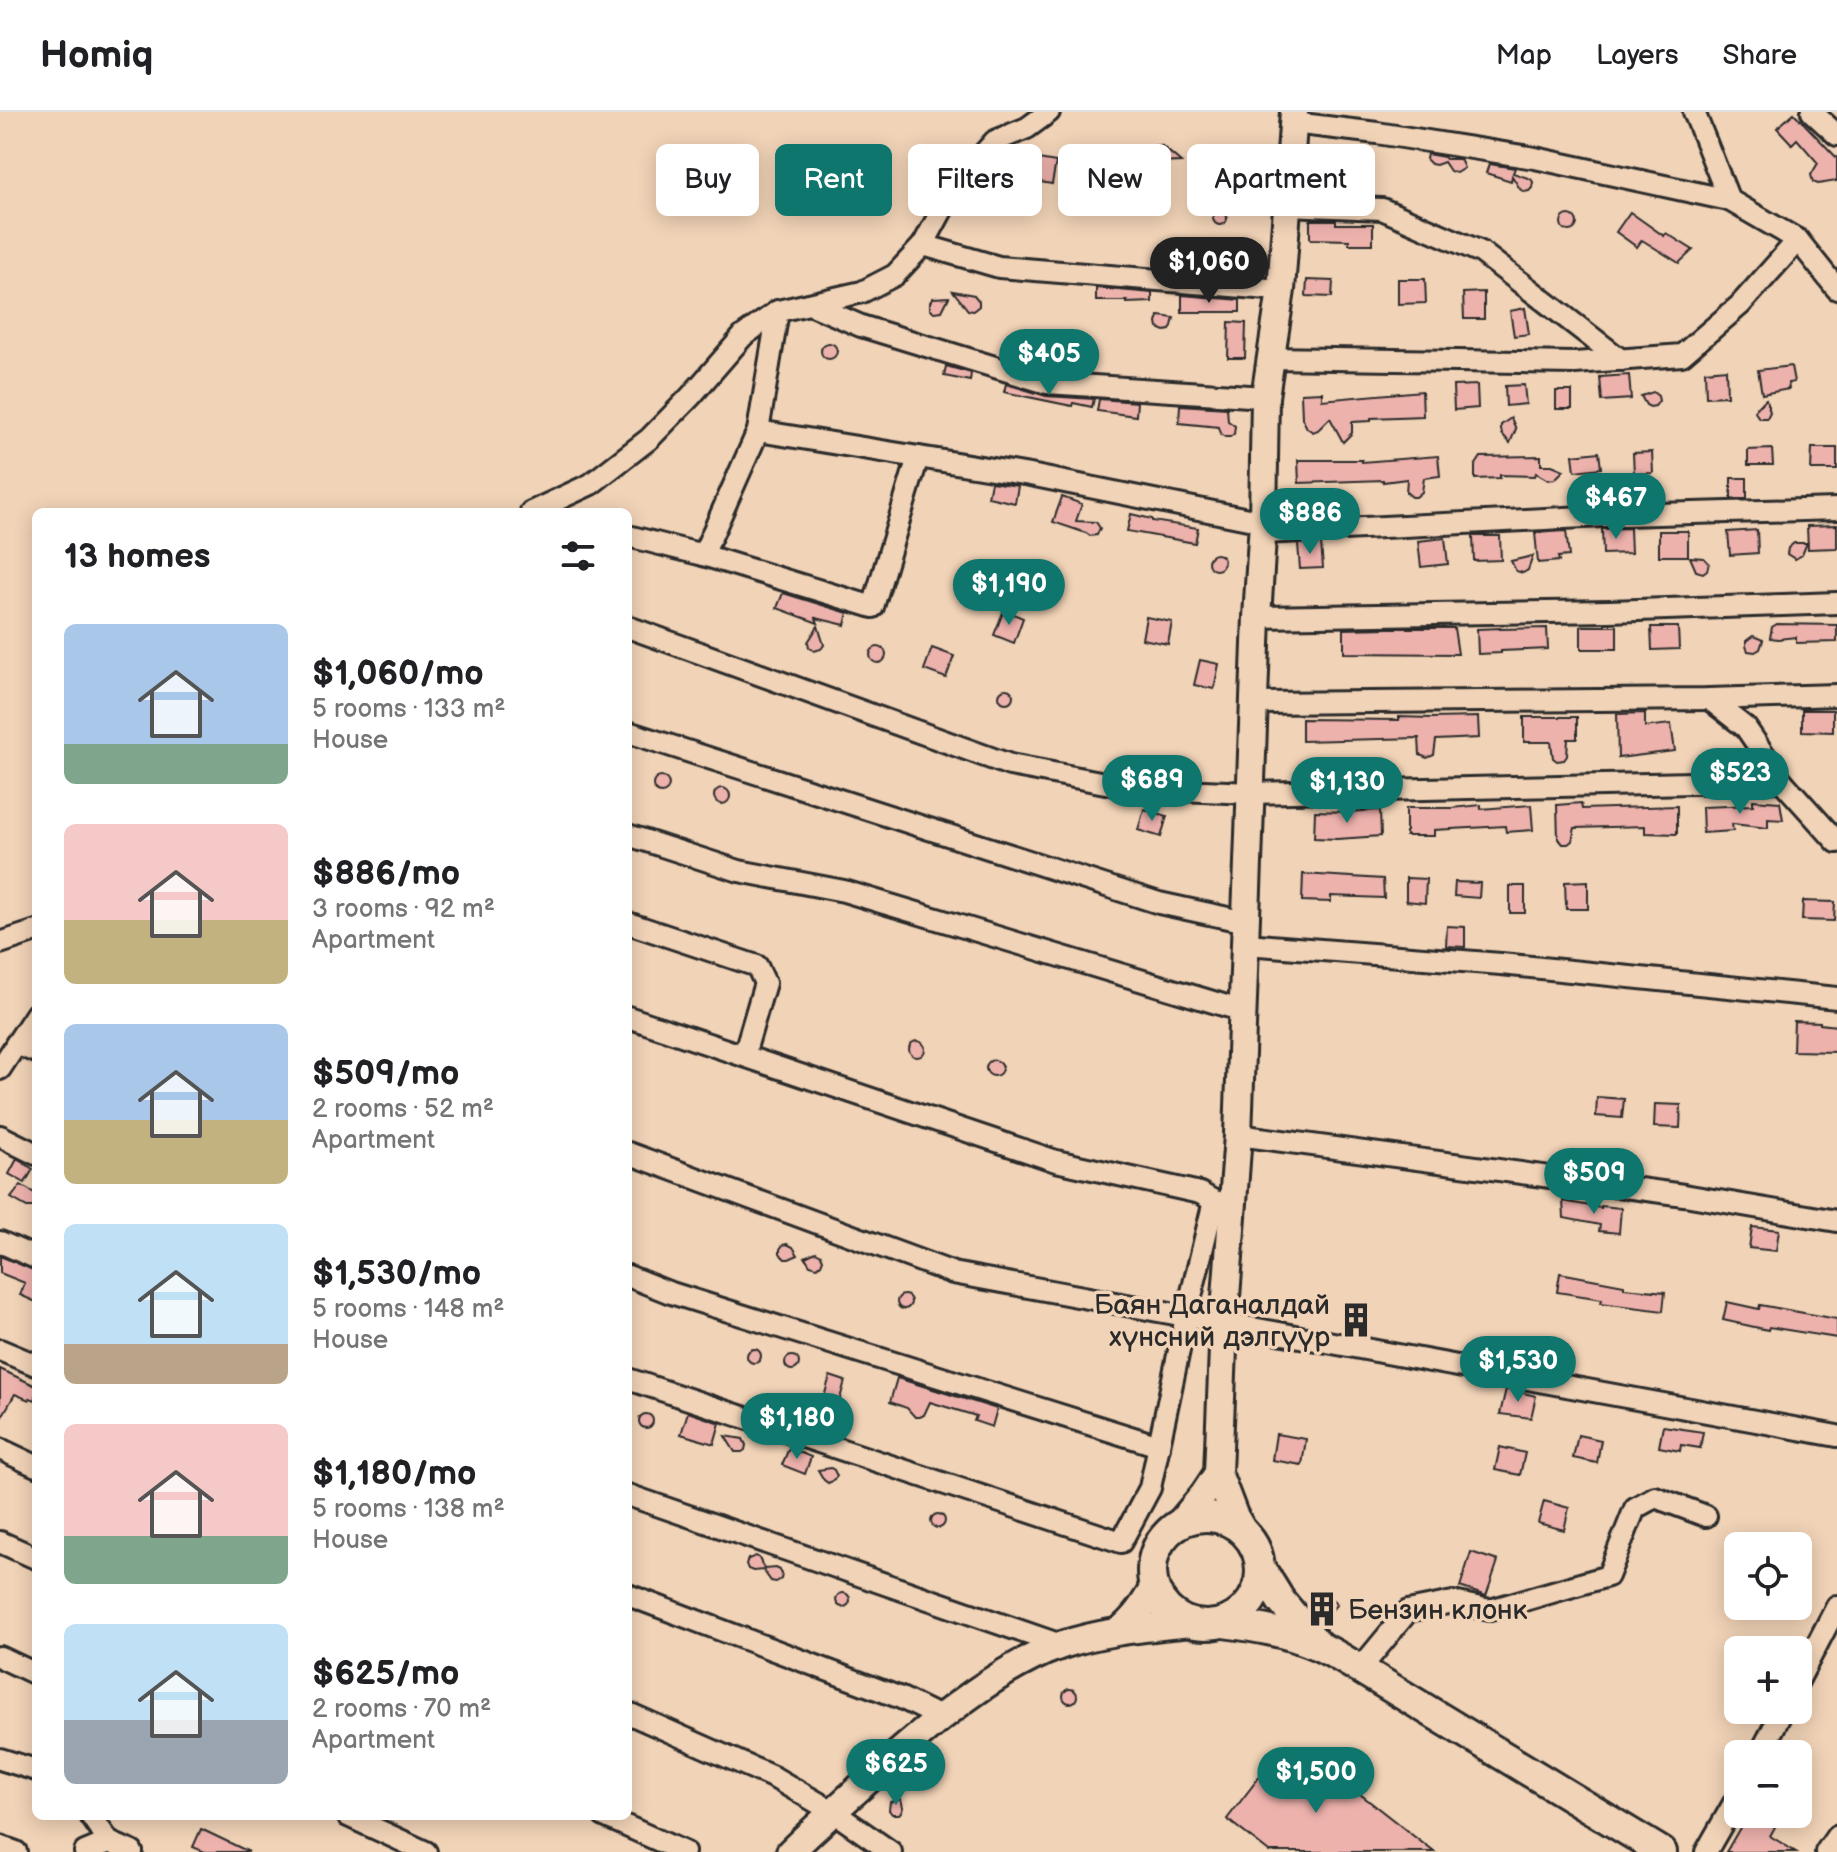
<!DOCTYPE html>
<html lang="en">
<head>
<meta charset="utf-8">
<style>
	body { margin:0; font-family:"Balsamiq Sans",sans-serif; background:#f6f6f6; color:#202124; height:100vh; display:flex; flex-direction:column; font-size:30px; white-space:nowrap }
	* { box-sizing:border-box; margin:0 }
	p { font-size:26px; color:#757577 }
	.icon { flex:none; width:44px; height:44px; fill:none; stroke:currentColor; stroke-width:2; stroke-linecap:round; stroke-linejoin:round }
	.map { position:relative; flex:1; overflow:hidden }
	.details { position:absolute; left:32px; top:396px; width:600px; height:1312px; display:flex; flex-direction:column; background:#fff; border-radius:12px; box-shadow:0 4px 20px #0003 }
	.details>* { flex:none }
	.top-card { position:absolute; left:656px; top:32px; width:760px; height:72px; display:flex; gap:16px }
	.fabs { position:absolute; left:1724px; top:1420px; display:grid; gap:16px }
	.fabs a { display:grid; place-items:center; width:88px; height:88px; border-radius:12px; background:#fff; box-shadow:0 4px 20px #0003; font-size:40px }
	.price { position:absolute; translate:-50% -68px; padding:0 18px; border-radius:28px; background:#0f766e; color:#fff; font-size:26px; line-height:52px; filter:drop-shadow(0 2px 4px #0008) }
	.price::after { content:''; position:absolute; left:50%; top:48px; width:24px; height:18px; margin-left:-12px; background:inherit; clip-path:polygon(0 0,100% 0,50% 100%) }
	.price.current { background:#222; color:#fff }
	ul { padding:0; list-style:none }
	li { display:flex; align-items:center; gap:24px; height:200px; padding:0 32px }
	li span { display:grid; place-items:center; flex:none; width:224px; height:160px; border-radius:12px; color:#555 }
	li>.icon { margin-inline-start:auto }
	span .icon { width:96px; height:96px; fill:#fffc; stroke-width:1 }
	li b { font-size:34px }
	h2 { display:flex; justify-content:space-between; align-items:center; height:96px; padding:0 32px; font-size:34px }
	.pill { padding:0 28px; border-radius:12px; background:#fff; box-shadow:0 4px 20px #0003; font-size:28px; line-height:72px }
	.pill.current { background:#0f766e; color:#fff }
	header { display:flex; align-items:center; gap:48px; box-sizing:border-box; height:112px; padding:0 40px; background:#fff; border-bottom:2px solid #e0e0e0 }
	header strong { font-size:38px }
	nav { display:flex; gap:44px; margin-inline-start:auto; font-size:28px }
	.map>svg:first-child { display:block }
	.building { fill:#eeb2ad; stroke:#2b2b2b; stroke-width:2 }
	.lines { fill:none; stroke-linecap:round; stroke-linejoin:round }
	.minor-casing { stroke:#2b2b2b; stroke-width:26 }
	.tertiary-casing { stroke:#2b2b2b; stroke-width:32 }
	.secondary-casing { stroke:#2b2b2b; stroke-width:34 }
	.minor { stroke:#f1d3b7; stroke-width:20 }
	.tertiary { stroke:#f1d3b7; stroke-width:26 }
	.secondary { stroke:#f1d3b7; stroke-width:28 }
	.labels { text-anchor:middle; stroke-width:7; stroke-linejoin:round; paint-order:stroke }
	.poi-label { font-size:28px; fill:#2b2b2b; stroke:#f1d3b7; text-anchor:end }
</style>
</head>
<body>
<header>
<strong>Homiq</strong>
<nav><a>Map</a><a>Layers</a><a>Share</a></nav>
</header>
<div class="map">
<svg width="1837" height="1740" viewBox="0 0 1837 1740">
	<rect width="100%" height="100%" fill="#f1d3b7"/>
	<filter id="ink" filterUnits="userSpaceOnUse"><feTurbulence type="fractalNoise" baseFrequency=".0125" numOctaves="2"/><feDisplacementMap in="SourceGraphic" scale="16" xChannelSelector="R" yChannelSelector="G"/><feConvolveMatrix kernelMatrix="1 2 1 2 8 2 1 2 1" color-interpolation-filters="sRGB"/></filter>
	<g filter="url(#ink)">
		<!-- building -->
		<g class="building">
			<polygon points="1794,1 1837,46 1837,69 1818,72 1813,70 1811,63 1818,51 1797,27 1792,32 1777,16"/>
			<polygon points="1159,33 1162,34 1181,50 1156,51 1151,48 1148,43 1149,37 1154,34"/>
			<polygon points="1427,42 1444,45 1446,47 1460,47 1464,56 1456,61 1450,59 1444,50 1436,53 1431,52 1426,47"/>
			<polygon points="1027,45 1056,50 1052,72 1023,67"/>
			<polygon points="1489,52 1515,56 1513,61 1531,67 1533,70 1532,76 1529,79 1524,80 1520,77 1512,64 1511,69 1486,61"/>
			<polygon points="1100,62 1129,65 1127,91 1096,87"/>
			<circle cx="1220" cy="106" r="7"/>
			<polygon points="1630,100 1664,124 1666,121 1693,138 1679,151 1642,128 1637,135 1616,120"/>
			<circle cx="1569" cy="111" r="8"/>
			<polygon points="1310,108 1336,108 1336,112 1373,112 1373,132 1349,132 1349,128 1310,127"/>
			<polygon points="1398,167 1425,167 1426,191 1398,192"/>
			<polygon points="1307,168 1333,169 1332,185 1306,184"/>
			<polygon points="1096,176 1152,181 1152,190 1127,191 1127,189 1096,189"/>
			<polygon points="953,179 974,183 979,189 979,194 973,199 968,198"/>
			<polygon points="1484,180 1484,207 1464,207 1463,181"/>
			<polygon points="1182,183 1240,188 1240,200 1182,200"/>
			<polygon points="949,185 942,199 934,200 930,197 930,190 933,186"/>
			<polygon points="1525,196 1529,222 1514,224 1510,199"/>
			<polygon points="1159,204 1174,206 1172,214 1170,218 1165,219 1158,216 1157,211"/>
			<polygon points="1229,210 1246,211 1245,246 1228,246"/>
			<circle cx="829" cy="239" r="8"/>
			<polygon points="946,254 971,261 970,269 944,264"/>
			<polygon points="1791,254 1794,270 1788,271 1789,277 1762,282 1758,258"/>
			<polygon points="1726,257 1727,284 1706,285 1705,259"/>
			<polygon points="1629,263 1631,287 1602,289 1600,265"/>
			<polygon points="1006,272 1046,284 1094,287 1092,295 1073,291 1072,294 1004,280"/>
			<polygon points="1477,273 1478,296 1454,298 1453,274"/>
			<polygon points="1524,273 1526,292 1506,294 1505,274"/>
			<polygon points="1422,279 1423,304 1371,306 1371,309 1352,310 1352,321 1343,330 1330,306 1318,318 1313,320 1307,316 1302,306 1301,281 1322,280 1322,288"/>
			<rect x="1556" y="279" width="16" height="18"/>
			<polygon points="1653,280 1658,284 1659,289 1655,294 1650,295 1646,293 1641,284"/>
			<polygon points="1099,287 1137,290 1136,304 1097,299"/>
			<polygon points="1766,287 1770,300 1767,306 1759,306 1755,300 1756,296"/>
			<polygon points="1180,293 1227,296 1228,309 1235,314 1234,322 1230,325 1225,325 1221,322 1219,315 1179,311"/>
			<polygon points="1511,306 1516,317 1510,331 1502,322 1501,317 1501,313"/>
			<polygon points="1812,336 1837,336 1837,358 1811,358"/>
			<polygon points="1772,337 1773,353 1748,353 1748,338"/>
			<polygon points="1599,340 1601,356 1575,359 1573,343"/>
			<polygon points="1652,340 1653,361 1634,362 1633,341"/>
			<polygon points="1438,344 1440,364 1424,366 1422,380 1416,385 1412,385 1406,380 1407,367 1383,370 1383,368 1299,371 1298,348 1362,348 1362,350"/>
			<polygon points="1541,344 1541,353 1552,353 1564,358 1555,367 1548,368 1536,361 1535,364 1500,363 1500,366 1475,367 1475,354 1481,345"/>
			<rect x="1731" y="366" width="16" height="21"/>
			<polygon points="991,370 1018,374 1015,391 988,385"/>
			<polygon points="1062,385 1082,392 1076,409 1096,410 1100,416 1097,423 1090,424 1086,421 1053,410"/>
			<polygon points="1131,402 1152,407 1152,409 1198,416 1195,431 1127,419"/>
			<polygon points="1837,413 1837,436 1808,437 1807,414"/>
			<polygon points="1630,416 1631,441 1603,442 1602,417"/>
			<polygon points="1757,418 1758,441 1730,443 1728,420"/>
			<polygon points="1566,419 1569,444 1558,445 1559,449 1538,451 1535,421"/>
			<rect x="1659" y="419" width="29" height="25"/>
			<polygon points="1473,424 1500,424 1501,448 1474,449"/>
			<polygon points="1445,426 1448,452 1421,455 1418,429"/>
			<polygon points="1321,431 1323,456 1300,457 1298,432"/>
			<polygon points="1794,431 1807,431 1802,443 1795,447 1787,442 1788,436"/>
			<circle cx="1216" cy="450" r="8"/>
			<polygon points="1533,444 1528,458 1523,461 1516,459 1511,449"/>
			<polygon points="1690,445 1704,446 1709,451 1707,458 1703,461 1696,459"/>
			<polygon points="783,481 848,501 845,513 816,506 818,511 777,496"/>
			<polygon points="1004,498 1023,506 1014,531 994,523"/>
			<polygon points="1146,505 1172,510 1168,532 1142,527"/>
			<polygon points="1777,512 1837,513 1837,530 1796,531 1796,525 1778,527 1770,526 1772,515"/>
			<polygon points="818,514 824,533 821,537 814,539 809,535 808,530"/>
			<rect x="1581" y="514" width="36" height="23"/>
			<polygon points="1651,515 1678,515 1679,537 1652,538"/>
			<polygon points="1389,516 1454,516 1458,542 1344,541 1344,517"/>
			<polygon points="1500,516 1500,517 1547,516 1548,537 1501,539 1501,541 1478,542 1477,517"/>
			<polygon points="1753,524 1763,528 1760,537 1755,540 1748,539 1746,534 1746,529"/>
			<circle cx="878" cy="543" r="8"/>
			<polygon points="932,536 954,544 946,566 924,558"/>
			<polygon points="1200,548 1219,552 1214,577 1194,573"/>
			<circle cx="1006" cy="584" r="7"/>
			<polygon points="1802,598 1833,598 1833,620 1802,619"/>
			<polygon points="1645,601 1645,615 1671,612 1675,639 1618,646 1617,602"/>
			<polygon points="1399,605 1431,606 1478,605 1479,626 1436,628 1434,643 1427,646 1420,643 1419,626 1302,629 1302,607 1399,608"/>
			<polygon points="1524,605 1577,605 1577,627 1568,627 1567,644 1564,648 1557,649 1553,646 1551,630 1524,630"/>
			<circle cx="661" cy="673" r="8"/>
			<circle cx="722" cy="684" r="8"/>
			<polygon points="1753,688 1780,690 1783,708 1768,707 1768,716 1732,712 1733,719 1703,721 1702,695 1753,693"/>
			<polygon points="1581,691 1582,697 1677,694 1677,722 1645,721 1645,714 1575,716 1572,729 1568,732 1563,732 1558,726 1557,693"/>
			<polygon points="1481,693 1481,697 1531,693 1533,718 1506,720 1505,714 1434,718 1434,724 1406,724 1406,696 1452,696"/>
			<polygon points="1144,697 1167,704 1161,725 1138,718"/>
			<polygon points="1380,698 1381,724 1337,727 1314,726 1315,699 1347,700"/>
			<polygon points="1303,762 1383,767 1384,786 1331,784 1331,790 1302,789"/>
			<polygon points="1406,766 1426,767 1425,791 1406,789"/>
			<polygon points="1588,769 1588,797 1566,797 1565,770"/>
			<polygon points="1455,770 1480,771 1479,786 1454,784"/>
			<rect x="1510" y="774" width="15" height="27"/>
			<polygon points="1803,789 1835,790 1834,809 1802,808"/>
			<polygon points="1447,814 1465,815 1465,835 1446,834"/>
			<polygon points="1794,909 1820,910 1820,912 1837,914 1837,940 1793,939"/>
			<circle cx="917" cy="937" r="8"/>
			<circle cx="994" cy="956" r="8"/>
			<polygon points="1597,985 1624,987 1622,1006 1596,1004"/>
			<polygon points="1655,992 1681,993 1680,1016 1654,1015"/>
			<polygon points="17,1047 33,1057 25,1071 9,1062"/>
			<polygon points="21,1073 36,1082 36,1095 27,1095 11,1086"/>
			<polygon points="1563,1089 1601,1096 1601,1094 1621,1096 1619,1121 1599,1119 1600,1113 1564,1106"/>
			<polygon points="1752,1115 1779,1118 1776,1139 1749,1136"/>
			<polygon points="787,1132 793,1135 798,1143 789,1147 785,1147 782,1144 780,1141 780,1137 783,1133"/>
			<polygon points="816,1140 821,1143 823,1147 821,1152 817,1155 810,1153 805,1145"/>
			<polygon points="0,1144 36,1159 36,1190 20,1183 25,1171 0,1161"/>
			<polygon points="1560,1161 1624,1173 1624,1176 1665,1180 1663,1199 1601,1191 1602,1187 1557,1180"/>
			<circle cx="904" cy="1190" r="7"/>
			<polygon points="1353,1189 1365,1194 1362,1223 1346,1220"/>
			<polygon points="1727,1190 1759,1197 1760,1193 1837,1207 1837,1226 1769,1215 1768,1218 1723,1208"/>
			<circle cx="754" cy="1244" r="7"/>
			<circle cx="792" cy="1251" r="7"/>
			<polygon points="0,1257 36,1274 36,1288 30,1286 29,1288 15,1282 0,1308"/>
			<polygon points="830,1264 845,1269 839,1290 824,1285"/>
			<polygon points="897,1266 997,1297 992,1315 974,1309 976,1304 930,1290 924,1303 920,1305 915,1305 907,1296 890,1290"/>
			<polygon points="1506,1277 1536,1284 1531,1306 1500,1302"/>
			<polygon points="688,1300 720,1311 714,1332 681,1322"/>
			<circle cx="646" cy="1309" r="7"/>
			<polygon points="1663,1314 1703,1320 1700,1336 1681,1333 1680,1339 1659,1335"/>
			<polygon points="1276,1322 1306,1327 1302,1353 1272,1348"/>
			<polygon points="1578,1323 1601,1328 1597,1351 1573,1346"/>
			<polygon points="725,1324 743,1327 746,1333 745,1338 742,1340 735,1340"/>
			<polygon points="1500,1335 1525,1341 1520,1363 1495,1358"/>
			<polygon points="789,1336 811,1345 805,1362 782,1353"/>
			<polygon points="831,1356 834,1358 837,1364 833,1369 828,1371 824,1368 818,1358"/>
			<polygon points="1544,1389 1569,1396 1564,1418 1538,1411"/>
			<circle cx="938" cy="1409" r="7"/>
			<polygon points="1471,1440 1498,1449 1486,1484 1460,1475"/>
			<polygon points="756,1444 759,1446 764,1457 776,1456 780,1458 782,1462 781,1467 776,1470 771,1469 763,1458 753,1459 748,1457 746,1452 748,1447"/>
			<circle cx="843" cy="1488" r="7"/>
			<polygon points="1326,1481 1337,1492 1321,1510 1310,1497"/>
			<circle cx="1070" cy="1584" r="7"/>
			<polygon points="1277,1642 1302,1661 1314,1646 1434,1740 1269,1740 1227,1707"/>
			<polygon points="908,1660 915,1663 916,1670 913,1674 904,1678 902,1665"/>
			<polygon points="901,1687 903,1695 902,1699 899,1702 892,1702 889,1698 890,1690"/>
			<polygon points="1748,1702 1752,1702 1775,1715 1770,1724 1796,1740 1726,1740"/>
			<polygon points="201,1717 249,1740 205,1740 193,1735"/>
		</g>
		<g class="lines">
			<!-- minor casing -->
			<g class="minor-casing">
				<g id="minor">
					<polyline points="1694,0 1729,88 1798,128 1837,177"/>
					<polyline points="1812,0 1837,23"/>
					<polyline points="1293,11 1377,21 1535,46 1729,88"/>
					<polyline points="1287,93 1382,97 1481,140 1621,248"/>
					<polyline points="923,133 999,155 1281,178"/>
					<polyline points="810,192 861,214 1047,271 1265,285"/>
					<polyline points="1270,246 1575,251 1682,243 1740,193 1798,128"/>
					<polyline points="758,319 1030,363 1263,410"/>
					<polyline points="531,400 591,372 649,327 691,284 743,224 778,199"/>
					<polyline points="1263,421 1623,403 1837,397"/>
					<polyline points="628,424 703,443 758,319 778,199 862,180 895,163 923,133 955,74 995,29 1027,16 1049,0"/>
					<polyline points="703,443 873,495 918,345"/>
					<polyline points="1257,505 1609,499 1837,491"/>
					<polyline points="628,515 1010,653 1132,676 1251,681 1782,669"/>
					<polyline points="1709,587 1746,616 1782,669 1837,730"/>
					<polyline points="1255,591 1709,587 1837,583"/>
					<polyline points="628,620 1159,791 1246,810"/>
					<polyline points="628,723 739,759 844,779 1243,899"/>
					<polyline points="628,811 757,854 765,871 744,943"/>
					<polyline points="0,831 36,819"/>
					<polyline points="1246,832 1501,852 1837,886"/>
					<polyline points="628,905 1056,1049 1200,1081 1214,1089 1226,1092"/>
					<polyline points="16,932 36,940"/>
					<polyline points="0,957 36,902"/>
					<polyline points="1238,1023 1684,1083 1837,1109"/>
					<polyline points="0,1024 36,1042"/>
					<polyline points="628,1041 953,1161 1837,1324"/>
					<polyline points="0,1130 36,1146"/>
					<polyline points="628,1164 668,1180 1159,1334"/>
					<polyline points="0,1238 36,1253"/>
					<polyline points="628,1267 1121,1430 1150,1376 1186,1205 1214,1089"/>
					<polyline points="0,1337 36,1354"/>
					<polyline points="628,1383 1061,1533"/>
					<polyline points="0,1430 36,1446"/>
					<polyline points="628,1483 901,1586 940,1605"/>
					<polyline points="0,1545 36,1562"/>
					<polyline points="1360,1557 1408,1499 1453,1490 1490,1498 1608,1464 1635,1396 1655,1385 1706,1404"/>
					<polyline points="1798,1569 1837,1494"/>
					<polyline points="628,1601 775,1666 832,1699 891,1740"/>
					<polyline points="1760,1642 1783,1598"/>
					<polyline points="0,1647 36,1658"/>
					<polyline points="91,1704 109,1730 132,1740"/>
					<polyline points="348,1704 426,1740"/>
					<polyline points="604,1704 684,1740"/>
					<polyline points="0,1734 16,1740"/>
					<polyline points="85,1740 109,1730"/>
					<polyline points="1706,1740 1738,1684"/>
					<polyline points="1826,1740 1837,1724"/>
				</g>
			</g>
			<!-- tertiary casing -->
			<g class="tertiary-casing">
				<g id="tertiary">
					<polyline points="1178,1413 1204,1382 1218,1361"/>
					<polyline points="1245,1422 1234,1403 1218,1361 1224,1212 1238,1023 1257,505 1263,410 1265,285 1281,178 1294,0"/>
					<path d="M1119 1519C1135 1507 1144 1492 1154 1475"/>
					<path d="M790 1740C824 1707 859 1676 894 1645 941 1604 1003 1553 1062 1533 1104 1519 1146 1516 1189 1511"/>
				</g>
			</g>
			<!-- secondary casing -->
			<g class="secondary-casing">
				<g id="secondary">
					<circle cx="1206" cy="1459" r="54"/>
					<polyline points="1260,1455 1281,1489 1318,1533"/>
					<path d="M1223 1511C1255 1515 1286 1520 1316 1533 1331 1539 1346 1549 1360 1557L1662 1740"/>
				</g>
			</g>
			<!-- minor -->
			<use href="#minor" class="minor"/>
			<!-- tertiary -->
			<use href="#tertiary" class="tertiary"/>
			<!-- secondary -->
			<use href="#secondary" class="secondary"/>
		</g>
	</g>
	<!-- icons -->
	<defs>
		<g id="building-bare" transform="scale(2.76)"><path d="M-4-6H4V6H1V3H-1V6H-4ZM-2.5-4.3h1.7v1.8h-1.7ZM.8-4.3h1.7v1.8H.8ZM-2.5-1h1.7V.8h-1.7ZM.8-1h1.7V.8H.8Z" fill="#2b2b2b" stroke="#f1d3b7" stroke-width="2.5" paint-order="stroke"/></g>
	</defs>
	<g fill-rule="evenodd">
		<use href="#building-bare" x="1356" y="1208"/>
		<use href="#building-bare" x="1322" y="1497"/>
	</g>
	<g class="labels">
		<!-- poi labels -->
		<g class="poi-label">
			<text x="1330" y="1202">Баян Даганалдай<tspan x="1330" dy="32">хүнсний дэлгүүр</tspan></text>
			<text x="1348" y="1507" text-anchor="start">Бензин клонк</text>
		</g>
	</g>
</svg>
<div class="fabs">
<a><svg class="icon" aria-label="locate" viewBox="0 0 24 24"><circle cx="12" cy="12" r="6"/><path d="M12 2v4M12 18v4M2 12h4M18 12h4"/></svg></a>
<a>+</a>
<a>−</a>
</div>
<b class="price current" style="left:1209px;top:193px">$1,060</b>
<b class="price" style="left:1049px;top:285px">$405</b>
<b class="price" style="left:1616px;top:429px">$467</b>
<b class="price" style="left:1310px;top:444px">$886</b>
<b class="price" style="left:1009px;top:515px">$1,190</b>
<b class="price" style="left:1740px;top:704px">$523</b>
<b class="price" style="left:1152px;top:711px">$689</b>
<b class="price" style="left:1347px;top:713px">$1,130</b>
<b class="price" style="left:1594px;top:1104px">$509</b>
<b class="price" style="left:1518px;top:1292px">$1,530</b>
<b class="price" style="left:797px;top:1349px">$1,180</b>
<b class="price" style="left:896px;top:1695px">$625</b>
<b class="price" style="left:1316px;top:1703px">$1,500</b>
<div class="top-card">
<a class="pill">Buy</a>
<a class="pill current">Rent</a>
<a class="pill">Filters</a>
<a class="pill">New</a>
<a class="pill">Apartment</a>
</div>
<section class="details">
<h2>13 homes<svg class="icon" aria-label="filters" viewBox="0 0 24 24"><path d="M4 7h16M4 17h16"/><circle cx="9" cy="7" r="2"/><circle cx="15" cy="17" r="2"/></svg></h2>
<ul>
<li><span style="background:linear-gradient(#a9c7e8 75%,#7fa58c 0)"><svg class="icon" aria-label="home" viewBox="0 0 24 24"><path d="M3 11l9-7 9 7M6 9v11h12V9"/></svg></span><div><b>$1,060/mo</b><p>5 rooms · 133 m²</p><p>House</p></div></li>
<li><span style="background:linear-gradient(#f6c9c9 60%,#c2b280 0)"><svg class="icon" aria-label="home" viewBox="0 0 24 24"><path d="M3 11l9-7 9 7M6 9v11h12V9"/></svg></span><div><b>$886/mo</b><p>3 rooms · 92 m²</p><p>Apartment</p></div></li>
<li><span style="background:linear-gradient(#a9c7e8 60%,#c2b280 0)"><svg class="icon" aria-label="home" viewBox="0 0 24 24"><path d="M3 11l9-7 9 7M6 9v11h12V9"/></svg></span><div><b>$509/mo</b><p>2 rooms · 52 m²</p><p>Apartment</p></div></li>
<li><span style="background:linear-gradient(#bfe0f5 75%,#b9a48a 0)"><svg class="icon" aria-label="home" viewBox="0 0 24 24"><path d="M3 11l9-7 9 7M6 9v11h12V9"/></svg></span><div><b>$1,530/mo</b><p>5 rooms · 148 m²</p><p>House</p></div></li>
<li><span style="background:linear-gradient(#f6c9c9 70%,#7fa58c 0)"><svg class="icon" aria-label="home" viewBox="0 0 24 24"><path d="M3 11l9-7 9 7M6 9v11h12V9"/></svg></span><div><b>$1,180/mo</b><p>5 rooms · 138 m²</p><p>House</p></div></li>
<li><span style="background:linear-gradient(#bfe0f5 60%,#9aa5b1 0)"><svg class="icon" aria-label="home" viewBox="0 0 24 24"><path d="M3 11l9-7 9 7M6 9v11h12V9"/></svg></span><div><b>$625/mo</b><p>2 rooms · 70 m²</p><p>Apartment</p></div></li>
</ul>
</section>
</div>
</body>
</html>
